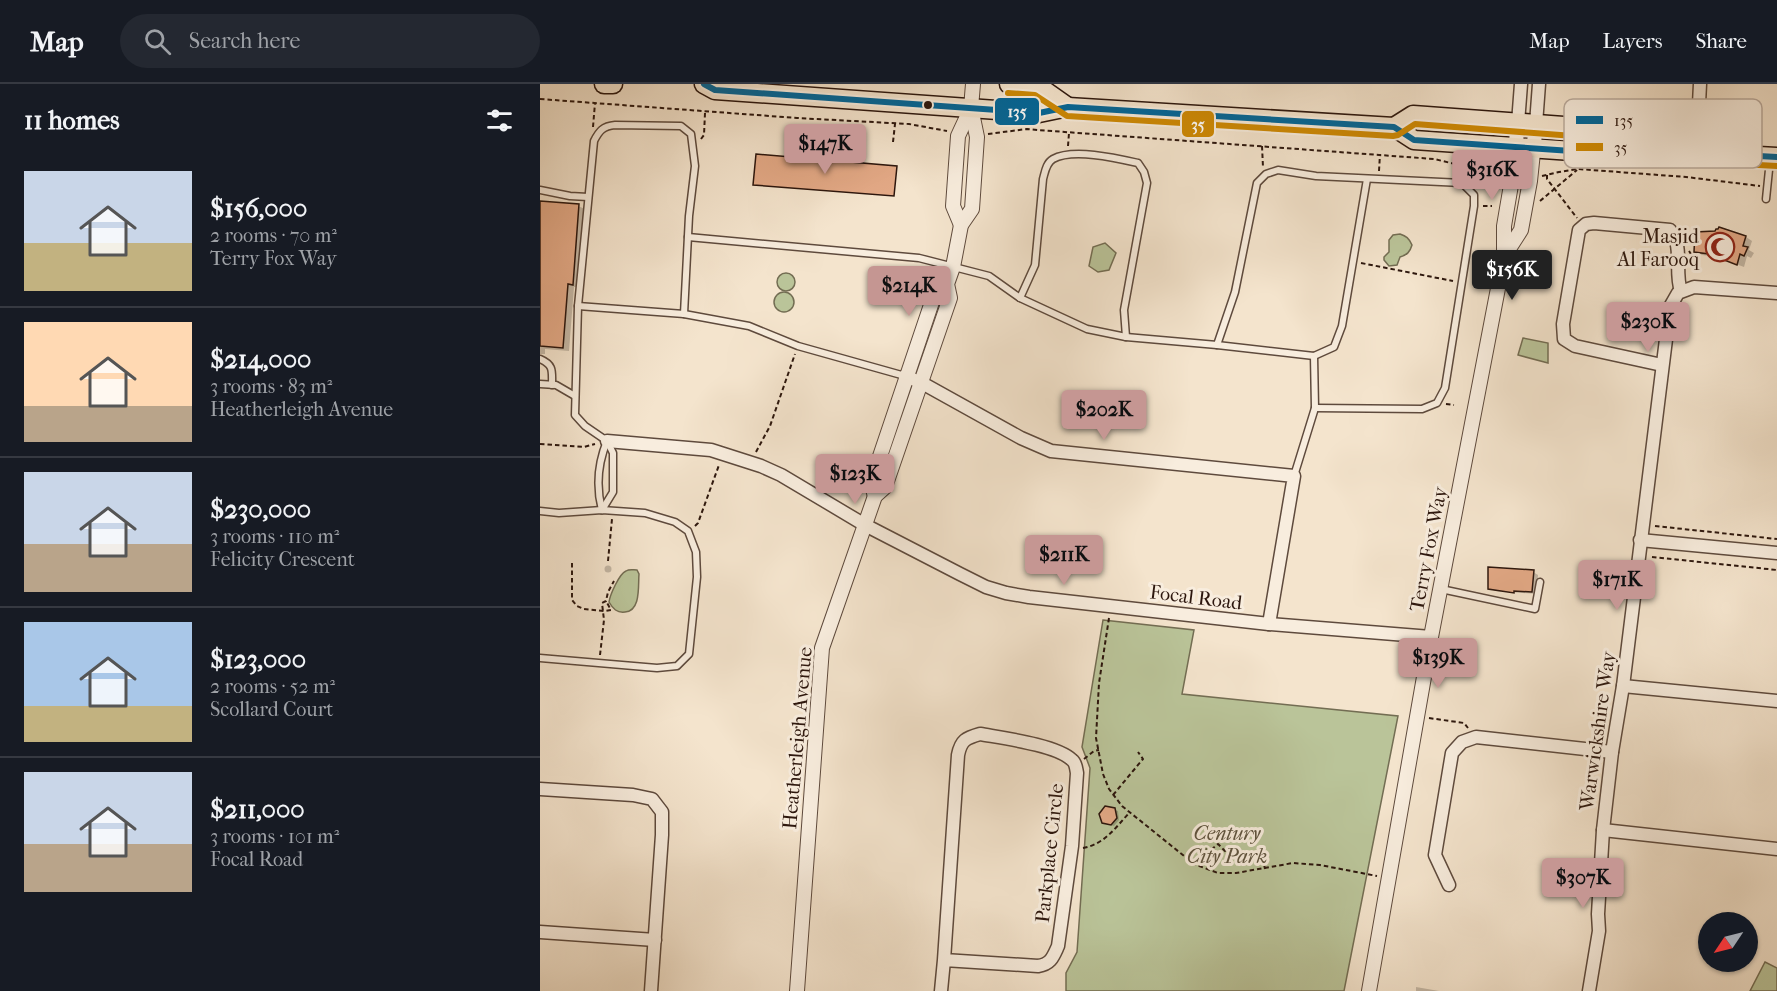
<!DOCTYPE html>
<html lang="en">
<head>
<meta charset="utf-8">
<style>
	body { margin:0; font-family:"IM FELL French Canon",serif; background:#242831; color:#f1f3f6; height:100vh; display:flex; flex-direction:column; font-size:22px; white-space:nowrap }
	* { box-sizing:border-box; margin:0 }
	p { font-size:20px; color:#9ea1a6 }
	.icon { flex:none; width:33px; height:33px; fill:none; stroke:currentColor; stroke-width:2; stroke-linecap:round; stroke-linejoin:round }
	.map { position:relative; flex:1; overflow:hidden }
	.panel { display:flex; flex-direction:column; background:#171b24; width:540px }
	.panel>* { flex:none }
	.needle { width:39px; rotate:235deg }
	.tools { position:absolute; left:1158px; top:828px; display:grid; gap:12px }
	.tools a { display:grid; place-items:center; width:60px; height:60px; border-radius:50%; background:#171b24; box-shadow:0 2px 4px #0004; font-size:30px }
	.price { position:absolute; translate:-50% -51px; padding:0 14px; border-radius:6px; background:#c59692; color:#111; font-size:20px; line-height:39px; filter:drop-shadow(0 2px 3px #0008) }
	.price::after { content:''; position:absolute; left:50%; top:36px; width:18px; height:14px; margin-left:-9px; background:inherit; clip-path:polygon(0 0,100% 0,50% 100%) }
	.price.active { background:#222; color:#fff }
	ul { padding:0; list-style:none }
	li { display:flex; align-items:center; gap:18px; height:150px; padding:0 24px }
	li+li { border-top:2px solid #363941 }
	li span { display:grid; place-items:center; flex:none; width:168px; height:120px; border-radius:0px; color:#555 }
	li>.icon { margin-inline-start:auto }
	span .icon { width:72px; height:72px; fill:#fffc; stroke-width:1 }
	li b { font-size:26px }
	h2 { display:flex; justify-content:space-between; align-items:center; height:72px; padding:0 24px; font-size:26px }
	header { display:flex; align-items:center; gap:36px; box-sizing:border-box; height:84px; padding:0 30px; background:#171b24; border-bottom:2px solid #363941 }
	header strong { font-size:28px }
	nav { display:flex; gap:33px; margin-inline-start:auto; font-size:21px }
	.search { width:420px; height:54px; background:#242831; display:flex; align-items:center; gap:15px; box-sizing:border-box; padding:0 21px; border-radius:33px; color:#9ea1a6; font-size:22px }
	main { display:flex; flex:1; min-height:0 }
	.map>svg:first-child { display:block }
	.green { fill:#bac499; stroke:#736d53; stroke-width:1.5 }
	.shadow { fill:#0003 }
	.building { fill:#e3a986; stroke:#2c160d; stroke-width:1.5 }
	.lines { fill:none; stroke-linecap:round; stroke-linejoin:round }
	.service-casing { stroke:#5e4a3d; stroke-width:9 }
	.minor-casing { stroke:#5e4a3d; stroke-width:15 }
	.tertiary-casing { stroke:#5e4a3d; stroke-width:16 }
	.primary-casing { stroke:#2c160d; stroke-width:21 }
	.path { stroke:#2c160d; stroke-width:2; stroke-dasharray:4.5 3; stroke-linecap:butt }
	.service { stroke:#f8edde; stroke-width:6 }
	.minor { stroke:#f8edde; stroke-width:12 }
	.tertiary { stroke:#f8edde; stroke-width:14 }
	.primary { stroke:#f4e4cd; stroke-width:18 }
	.bus-1-casing { stroke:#f8edde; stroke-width:10 }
	.bus-2-casing { stroke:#f8edde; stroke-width:10 }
	.bus-1 { stroke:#069; stroke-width:6 }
	.bus-2 { stroke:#ce8903; stroke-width:6 }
	.bus-dot { fill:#2c160d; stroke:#f8edde; stroke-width:2 }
	.labels { text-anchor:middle; stroke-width:6; stroke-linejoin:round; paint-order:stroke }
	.poi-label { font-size:20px; fill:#2c160d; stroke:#f8edde; text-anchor:end }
	.street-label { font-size:20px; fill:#2c160d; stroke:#f8edde }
	.park-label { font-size:20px; font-style:italic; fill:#5e533e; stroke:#f8edde }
	.key { fill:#f8edde; stroke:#bbac9f; stroke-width:1.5 }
	.key-label { font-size:16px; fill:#2c160d }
	.line-badge { stroke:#f8edde; stroke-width:2 }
	.badge-label { font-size:16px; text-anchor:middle; font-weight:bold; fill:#fff }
</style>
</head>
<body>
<header>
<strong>Map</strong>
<div class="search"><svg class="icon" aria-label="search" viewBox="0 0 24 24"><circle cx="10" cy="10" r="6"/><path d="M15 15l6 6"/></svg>Search here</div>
<nav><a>Map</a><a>Layers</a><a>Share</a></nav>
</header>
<main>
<section class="panel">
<h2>11 homes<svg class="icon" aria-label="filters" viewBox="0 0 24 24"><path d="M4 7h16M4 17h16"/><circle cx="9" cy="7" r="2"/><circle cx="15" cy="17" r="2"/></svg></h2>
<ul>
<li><span style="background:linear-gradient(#c9d6e8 60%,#c2b280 0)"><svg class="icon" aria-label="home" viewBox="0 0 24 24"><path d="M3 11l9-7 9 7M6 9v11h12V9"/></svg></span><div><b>$156,000</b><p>2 rooms · 70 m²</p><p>Terry Fox Way</p></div></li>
<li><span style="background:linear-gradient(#ffd9b3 70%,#b9a48a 0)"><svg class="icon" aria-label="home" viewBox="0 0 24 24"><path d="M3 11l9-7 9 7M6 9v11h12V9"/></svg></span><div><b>$214,000</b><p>3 rooms · 83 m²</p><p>Heatherleigh Avenue</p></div></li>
<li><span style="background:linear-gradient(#c9d6e8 60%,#b9a48a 0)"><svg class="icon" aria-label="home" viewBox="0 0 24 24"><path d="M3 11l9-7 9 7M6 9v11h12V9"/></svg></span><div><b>$230,000</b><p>3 rooms · 110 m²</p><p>Felicity Crescent</p></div></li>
<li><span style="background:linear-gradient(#a9c7e8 70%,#c2b280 0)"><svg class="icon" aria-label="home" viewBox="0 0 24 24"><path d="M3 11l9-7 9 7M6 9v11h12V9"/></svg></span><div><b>$123,000</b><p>2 rooms · 52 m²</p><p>Scollard Court</p></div></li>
<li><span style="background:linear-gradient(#c9d6e8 60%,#b9a48a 0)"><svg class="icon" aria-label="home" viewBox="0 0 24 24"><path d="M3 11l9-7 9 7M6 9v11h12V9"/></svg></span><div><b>$211,000</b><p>3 rooms · 101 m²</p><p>Focal Road</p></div></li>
</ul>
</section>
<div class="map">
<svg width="1237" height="907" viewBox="0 0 1237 907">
	<rect width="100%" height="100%" fill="#f4e4cd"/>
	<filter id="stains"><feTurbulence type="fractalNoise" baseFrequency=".00333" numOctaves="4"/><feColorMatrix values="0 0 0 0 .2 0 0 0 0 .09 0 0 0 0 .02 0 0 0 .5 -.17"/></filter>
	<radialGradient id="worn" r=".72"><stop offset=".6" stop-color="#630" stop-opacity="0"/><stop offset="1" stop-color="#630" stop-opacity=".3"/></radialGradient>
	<!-- green -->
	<g class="green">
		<path d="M860 150C866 152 869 154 872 161 870 168 867 171 860 173L857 181 849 182 844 176V173L849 168V156L853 151Z"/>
		<polygon points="565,159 576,169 569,186 558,188 549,182 553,163"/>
		<circle cx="246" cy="198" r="9"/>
		<circle cx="244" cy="218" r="10"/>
		<polygon points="983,254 1008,259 1008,279 978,271"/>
		<path d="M97 486 99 490C98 502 101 527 85 528 77 529 73 525 69 518 70 511 79 490 86 487 89 485 93 486 97 486Z"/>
		<polygon points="563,536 654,546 642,610 858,632 804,907 526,907 526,889 537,868 550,684 542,663"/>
		<polygon points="1225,878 1237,884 1237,907 1210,907"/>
	</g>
	<!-- shadow -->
	<g class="shadow">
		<polygon points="0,118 38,122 45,125 39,203 34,203 29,267 5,265 5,270 0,270"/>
		<polygon points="1206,153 1212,157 1209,166 1214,169 1211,174 1207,172 1204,183 1177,173 1162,171 1155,167"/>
		<circle cx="68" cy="485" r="3.5"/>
		<polygon points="993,488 998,491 997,510 955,507 950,504"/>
		<polygon points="575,726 578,727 579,736 574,742 567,740"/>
		<polygon points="876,903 899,907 876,907"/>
	</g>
	<!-- building -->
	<g class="building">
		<polygon points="216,70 357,82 354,112 213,101"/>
		<polygon points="0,117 39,120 33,201 28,200 23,264 0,262"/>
		<polygon points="1179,143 1206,152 1203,162 1208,163 1204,172 1200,170 1197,181 1169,170 1154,168 1155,148 1175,147 1176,145 1178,145"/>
		<polygon points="948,483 994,486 992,508 974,507 974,509 948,505"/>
		<polygon points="565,722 575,724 577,734 571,741 562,739 559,730"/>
	</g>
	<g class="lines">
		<!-- service casing -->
		<g class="service-casing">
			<g id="service">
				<polyline points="0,106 30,112 48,113"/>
				<polyline points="1226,115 1230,76"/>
				<polyline points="148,153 379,174 449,192 480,214 547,245 586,253 677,261 774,272 794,263 802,242 827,95"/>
				<path d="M480 214 495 181 503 95C505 88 506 79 513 75 533 64 576 74 598 79L604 88 607 99 584 226 586 253"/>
				<polyline points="38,222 144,230 209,242 258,262 365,292"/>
				<polyline points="677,261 695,208 717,99 726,90 738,86 776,92 922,99 934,111 934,122 905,304 897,319 882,325 775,324"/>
				<path d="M0 275C14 281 12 287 12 301"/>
				<polyline points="0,300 16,301 35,312"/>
				<polyline points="754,392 775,324 774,272"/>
				<path d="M62 426 73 408V369L67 357 45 342 35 331 38 222 54 57C59 47 63 42 75 41L141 42 151 50 155 82 149 132 144 230"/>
				<path d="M62 426C56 403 58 379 67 357"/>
				<polyline points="0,427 19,429 62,426 105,429 135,438 148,447 156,468 157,493 149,570 137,582 117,584 0,574"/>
				<polyline points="901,505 995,525 1000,498"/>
			</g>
		</g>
		<!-- minor casing -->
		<g class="minor-casing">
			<g id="minor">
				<polyline points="1159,20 1160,0"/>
				<polyline points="978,39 981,0"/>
				<polyline points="996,40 999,0"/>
				<path d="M1122 281 1035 262 1024 255 1023 240 1039 146 1046 140 1054 139 1130 146C1144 161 1134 189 1141 207"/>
				<polyline points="365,292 382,299 481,354 511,367 754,392 729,540"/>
				<polyline points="67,357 171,366 221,382 241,391 325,441 420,490 446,503 466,509 489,513 729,540 891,553"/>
				<polyline points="1100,456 1237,469"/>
				<polyline points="1083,602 1237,617"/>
				<polyline points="0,705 93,711 112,715 122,728 122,751 111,907"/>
				<polyline points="1063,746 1237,765"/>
				<polyline points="909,801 895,771 912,669 922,658 936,653 1072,668"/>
				<polyline points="0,848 115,856"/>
				<path d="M401 907 404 876 418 671C421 656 426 654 440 650 462 654 517 661 532 676 536 679 536 684 537 689L532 762 518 862C513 873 511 880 498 882L404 876"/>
				<polyline points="1049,907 1059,847 1058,830 1063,746 1072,668 1083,602 1130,223 1138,209 1154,203 1237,209"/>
			</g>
		</g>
		<!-- tertiary casing -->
		<g class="tertiary-casing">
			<g id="tertiary">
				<polyline points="421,141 413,122 418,52 431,24"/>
				<polyline points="965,171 981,146 990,97 996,40"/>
				<polyline points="335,412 331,399 395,209 407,200"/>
				<polyline points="257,907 282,564 335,412 345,403 410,214 407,200 413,183 421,141 432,125 437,53 431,24 433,0"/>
				<polyline points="829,907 891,553 964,173 964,142 972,95 978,39"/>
			</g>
		</g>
		<!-- primary casing -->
		<g class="primary-casing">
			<g id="primary">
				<polyline points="64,0 73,0"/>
				<polyline points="164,0 175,6 499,29 528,23 854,43 874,56 1090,71 1111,66 1237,73"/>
				<polyline points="469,0 498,2 528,23"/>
				<polyline points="854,43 873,31 1091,47 1111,66"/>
			</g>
		</g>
		<!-- path -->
		<g class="path">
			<polyline points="0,15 257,34 369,40 407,47"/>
			<polyline points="53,43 55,19"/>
			<polyline points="448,50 487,45 498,46 894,75 915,80 950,82 955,87 961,87"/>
			<polyline points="161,55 164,51 165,29"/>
			<polyline points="353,58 355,40"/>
			<polyline points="528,62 529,49"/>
			<polyline points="722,62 723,83"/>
			<polyline points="839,87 840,70"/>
			<polyline points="1007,91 1007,95 1037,134"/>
			<polyline points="1002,92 1019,88 1038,85 1146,93 1220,102"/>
			<polyline points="1000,117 1037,86"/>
			<polyline points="943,122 952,122"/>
			<polyline points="1149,167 1156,178 1156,187"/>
			<polyline points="821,179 913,197"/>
			<polyline points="906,320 914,321"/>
			<polyline points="0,360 44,363 55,360"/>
			<polyline points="216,368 230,342 255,270"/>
			<polyline points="155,442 158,439 179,381"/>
			<polyline points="1115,442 1237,455"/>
			<polyline points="1112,473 1237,486"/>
			<polyline points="68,477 72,435"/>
			<polyline points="32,479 32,516 37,522 44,525 64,527 71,526 66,517"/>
			<polyline points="569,534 559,599 556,654 563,690 569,705 582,722 654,780 678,789 696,789 753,779 780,781 837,792"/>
			<polyline points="60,571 64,536 62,519 66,517 68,508 74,497"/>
			<polyline points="889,634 924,639 928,644"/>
			<polyline points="544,675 554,667 559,666"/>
			<polyline points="573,711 603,675 598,668"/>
			<path d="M543 764C565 760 576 743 590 728"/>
			<polyline points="654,780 678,760 688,770 722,771 725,785"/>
		</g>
		<!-- service -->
		<use href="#service" class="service"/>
		<!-- minor -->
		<use href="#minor" class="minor"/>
		<!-- tertiary -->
		<use href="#tertiary" class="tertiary"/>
		<!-- primary -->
		<use href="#primary" class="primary"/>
		<!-- bus-1 casing -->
		<g class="bus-1-casing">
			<polyline id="bus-1" points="164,0 175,6 499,29 528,23 854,43 874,56 1090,71 1111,66 1237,73"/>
		</g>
		<!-- bus-2 casing -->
		<g class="bus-2-casing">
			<polyline id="bus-2" points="468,9 495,11 527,32 853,52 858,51 875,40 1087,56 1105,73 1110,75 1237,82"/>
		</g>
		<!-- bus-1 -->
		<use href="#bus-1" class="bus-1"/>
		<!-- bus-2 -->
		<use href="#bus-2" class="bus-2"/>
	</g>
	<!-- icons -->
	<defs>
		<g id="mosque-ring" transform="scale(1.5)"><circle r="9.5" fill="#f8edde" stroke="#8f2418" stroke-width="1.5"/><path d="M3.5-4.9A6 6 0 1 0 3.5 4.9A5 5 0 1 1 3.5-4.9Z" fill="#8f2418"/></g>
	</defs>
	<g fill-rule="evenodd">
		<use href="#mosque-ring" x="1180" y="163"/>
	</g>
	<!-- markers -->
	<circle class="bus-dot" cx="388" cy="21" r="5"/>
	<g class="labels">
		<!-- poi labels -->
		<g class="poi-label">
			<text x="1159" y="159">Masjid<tspan x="1159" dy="23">Al Farooq</tspan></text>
		</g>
		<!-- street labels -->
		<g class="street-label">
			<text transform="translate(888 465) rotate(-79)" y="7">Terry Fox Way</text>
			<text transform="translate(656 513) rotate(7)" y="7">Focal Road</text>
			<text transform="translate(1057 647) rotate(-82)" y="7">Warwickshire Way</text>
			<text transform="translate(257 654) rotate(-85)" y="7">Heatherleigh Avenue</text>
			<text transform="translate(509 769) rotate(-84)" y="7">Parkplace Circle</text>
		</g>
		<!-- park labels -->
		<g class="park-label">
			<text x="687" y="756">Century<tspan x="687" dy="23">City Park</tspan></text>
		</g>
	</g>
	<!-- legend -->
	<rect x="1024" y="15" width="198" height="69" rx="9" class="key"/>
	<rect x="1036" y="32" width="27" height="8" fill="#069"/>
	<rect x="1036" y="59" width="27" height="8" fill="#ce8903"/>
	<g class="key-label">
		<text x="1074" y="42">135</text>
		<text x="1074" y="69">35</text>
	</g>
	<g class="line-badge">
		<rect x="454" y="13" width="46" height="29" rx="6" fill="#069"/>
		<rect x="641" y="26" width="34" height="28" rx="6" fill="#ce8903"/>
	</g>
	<g class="badge-label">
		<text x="477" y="33">135</text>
		<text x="658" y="46">35</text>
	</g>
	<rect width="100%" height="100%" filter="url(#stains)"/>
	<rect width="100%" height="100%" fill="url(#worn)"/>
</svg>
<div class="tools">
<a><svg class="needle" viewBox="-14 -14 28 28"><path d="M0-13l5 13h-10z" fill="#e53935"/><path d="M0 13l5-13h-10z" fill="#9ea1a6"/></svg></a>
</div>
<b class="price" style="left:285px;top:91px">$147K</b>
<b class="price" style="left:952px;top:117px">$316K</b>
<b class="price active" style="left:972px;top:217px">$156K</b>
<b class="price" style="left:369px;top:233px">$214K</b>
<b class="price" style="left:1108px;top:269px">$230K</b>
<b class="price" style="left:564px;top:357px">$202K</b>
<b class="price" style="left:315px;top:421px">$123K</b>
<b class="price" style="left:524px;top:502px">$211K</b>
<b class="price" style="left:1077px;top:527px">$171K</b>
<b class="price" style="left:898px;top:605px">$139K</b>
<b class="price" style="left:1043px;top:825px">$307K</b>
</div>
</main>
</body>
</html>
